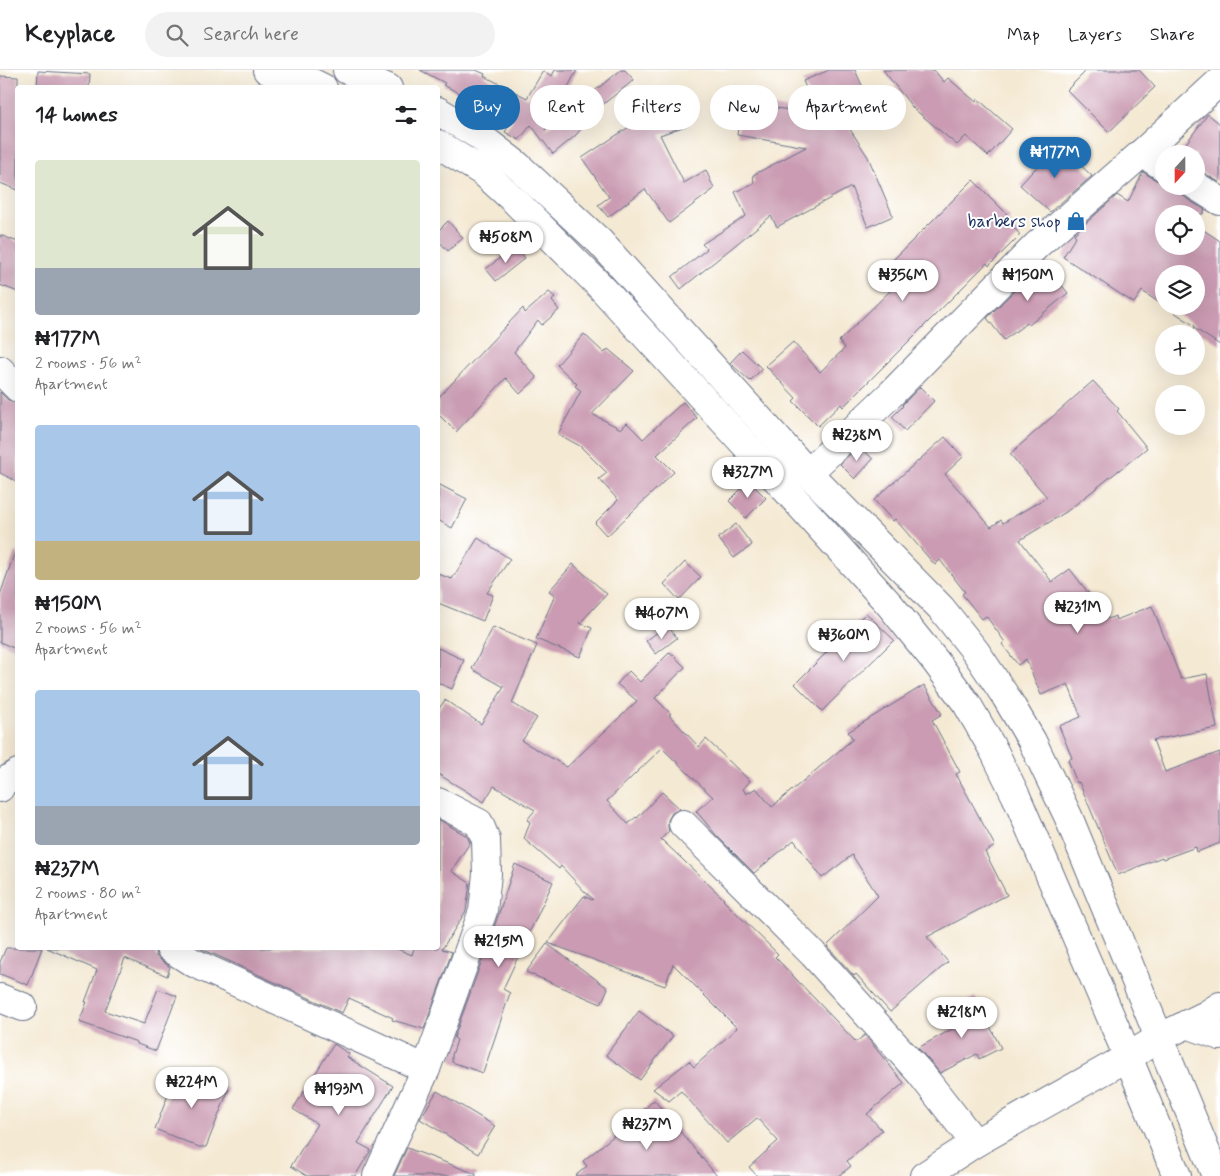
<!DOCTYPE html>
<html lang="en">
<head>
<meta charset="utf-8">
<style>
	body { margin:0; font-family:Mynerve,sans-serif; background:#f2f2f2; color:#202124; height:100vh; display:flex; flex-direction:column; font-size:19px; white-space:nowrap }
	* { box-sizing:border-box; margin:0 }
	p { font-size:16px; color:#757577 }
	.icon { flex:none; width:28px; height:28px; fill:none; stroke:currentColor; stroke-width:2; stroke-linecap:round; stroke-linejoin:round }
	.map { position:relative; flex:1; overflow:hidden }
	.sheet { position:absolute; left:15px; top:15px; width:425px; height:865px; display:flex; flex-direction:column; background:#fff; border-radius:5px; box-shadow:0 5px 20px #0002 }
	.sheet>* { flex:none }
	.hud { position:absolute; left:455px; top:15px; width:475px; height:45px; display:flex; gap:10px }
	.needle { width:32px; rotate:201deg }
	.controls { position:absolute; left:1155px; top:75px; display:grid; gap:10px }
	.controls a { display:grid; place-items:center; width:50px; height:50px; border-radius:50%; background:#fff; box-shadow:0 5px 20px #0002; font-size:25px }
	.price { position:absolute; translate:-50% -42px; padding:0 11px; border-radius:18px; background:#fff; color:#222; font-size:16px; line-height:32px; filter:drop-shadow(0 1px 2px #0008) }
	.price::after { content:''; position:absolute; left:50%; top:30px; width:15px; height:11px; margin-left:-8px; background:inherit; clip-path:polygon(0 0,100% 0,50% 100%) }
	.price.on { background:#1f6fb2; color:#fff }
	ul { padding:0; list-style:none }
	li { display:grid; align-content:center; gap:10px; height:265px; padding:0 20px }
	li span { display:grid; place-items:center; height:155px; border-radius:5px; color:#555 }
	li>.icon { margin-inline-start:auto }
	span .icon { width:90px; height:90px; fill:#fffc; stroke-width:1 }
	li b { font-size:21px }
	h2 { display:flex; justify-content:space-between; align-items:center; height:60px; padding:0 20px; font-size:21px }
	.pill { padding:0 18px; border-radius:22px; background:#fff; box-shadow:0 5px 20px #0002; font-size:18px; line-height:45px }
	.pill.on { background:#1f6fb2; color:#fff }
	header { display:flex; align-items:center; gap:30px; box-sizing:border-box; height:70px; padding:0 25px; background:#fff; border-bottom:1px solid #e0e0e0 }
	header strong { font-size:24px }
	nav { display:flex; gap:28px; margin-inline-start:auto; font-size:18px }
	.search { width:350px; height:45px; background:#f2f2f2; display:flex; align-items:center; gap:12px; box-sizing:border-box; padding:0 18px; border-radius:28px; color:#757577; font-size:19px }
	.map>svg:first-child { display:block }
	.building { fill:#ca9bb2 }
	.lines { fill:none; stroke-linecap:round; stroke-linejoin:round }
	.minor-casing { stroke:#677087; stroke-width:30 }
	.major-casing { stroke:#677087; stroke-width:30 }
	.minor { stroke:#fff; stroke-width:28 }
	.major { stroke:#fff; stroke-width:28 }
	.labels { text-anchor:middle; stroke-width:4; stroke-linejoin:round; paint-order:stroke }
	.poi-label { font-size:18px; fill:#1b2f5e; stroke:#fff; text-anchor:end }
</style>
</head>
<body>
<header>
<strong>Keyplace</strong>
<div class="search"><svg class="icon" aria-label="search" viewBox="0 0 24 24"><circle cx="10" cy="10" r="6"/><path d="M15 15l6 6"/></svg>Search here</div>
<nav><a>Map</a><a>Layers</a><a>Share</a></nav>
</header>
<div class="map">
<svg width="1220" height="1106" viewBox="0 0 1220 1106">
	<rect width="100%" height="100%" fill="#fff"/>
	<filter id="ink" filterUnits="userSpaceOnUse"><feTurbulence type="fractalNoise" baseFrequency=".02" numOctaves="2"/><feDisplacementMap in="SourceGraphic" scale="10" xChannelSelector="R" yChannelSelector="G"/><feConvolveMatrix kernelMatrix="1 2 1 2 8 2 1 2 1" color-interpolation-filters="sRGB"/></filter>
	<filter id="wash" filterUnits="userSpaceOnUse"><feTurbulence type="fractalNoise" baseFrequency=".0096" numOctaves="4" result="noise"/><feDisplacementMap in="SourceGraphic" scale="20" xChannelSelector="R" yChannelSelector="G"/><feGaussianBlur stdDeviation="1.12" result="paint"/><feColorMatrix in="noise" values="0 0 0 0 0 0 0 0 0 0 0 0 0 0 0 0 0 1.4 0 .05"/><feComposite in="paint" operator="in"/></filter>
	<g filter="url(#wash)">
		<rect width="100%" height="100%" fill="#f4e9d3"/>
		<g id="blocks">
			<!-- building -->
			<g class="building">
				<polygon points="420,0 476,0 485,4 484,6 527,28 543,1 552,6 555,0 577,0 545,60 621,0 625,0 634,10 602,35 575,66 553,84 531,55 519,70 505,62 513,49 443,15 445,13"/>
				<polygon points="829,0 855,0 864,20 833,33 868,87 893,146 868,157 851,117 777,157 771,146 681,219 672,207 707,179 702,174 746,146 735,122 754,113 753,105 806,77 737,65 742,32 818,45 803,11"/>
				<polygon points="883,0 934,0 944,12 948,8 976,32 978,29 1012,59 988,86 966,66 957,75 913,38"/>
				<polygon points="1087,0 1139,0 1155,17 1109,62 1067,20"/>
				<polygon points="38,1 90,4 89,18 37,18"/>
				<polygon points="0,6 18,7 18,120 0,113"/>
				<polygon points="682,37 688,55 660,65 684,113 706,100 714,119 669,153 645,119 608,147 598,135 609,127 582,88 635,53"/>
				<polygon points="1208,44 1220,54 1220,110 1219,112 1204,103 1196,100 1196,84 1178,84"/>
				<polygon points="1058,74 1092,106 1050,142 1020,115"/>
				<polygon points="1143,102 1156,110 1164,113 1164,116 1180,116 1182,124 1187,129 1205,140 1203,144 1164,144 1164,176 1196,176 1196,155 1220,171 1220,275 1194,258 1195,256 1165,236 1196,236 1196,204 1164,204 1164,236 1142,221 1134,233 1063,187 1076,166 1074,164 1117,125 1128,132"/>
				<polygon points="973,110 1010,147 1008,150 1020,165 989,196 987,193 843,337 841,334 818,356 793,331 796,328 766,296 793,272 820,302 845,278 839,271 892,219 878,205"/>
				<polygon points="448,151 463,168 448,181 438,170 438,161"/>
				<polygon points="0,165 18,172 18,222 0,215"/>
				<polygon points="515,176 525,188 496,211 486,199"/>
				<polygon points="1043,192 1068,223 1029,255 1027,253 1004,270 987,248"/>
				<polygon points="549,222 555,227 552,231 559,240 542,255 538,250 514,282 537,308 520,324 506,308 456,362 438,344 438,328 523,238 525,243"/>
				<polygon points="584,264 604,283 608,279 634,301 592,344 621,359 627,353 643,369 683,332 697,348 657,385 674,402 607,466 595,453 618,430 599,409 607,403 580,376 558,364 581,321 575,316 577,314 557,295"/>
				<polygon points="742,280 762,299 750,311 730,293"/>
				<polygon points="1093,311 1119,339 1117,341 1147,378 1066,442 1020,470 1052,512 1070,499 1108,549 1115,546 1116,550 1152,536 1181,609 1207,604 1217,658 1153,670 1165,702 1220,682 1220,773 1197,782 1196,777 1163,789 1162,787 1118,805 1079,712 1077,713 1068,690 1072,688 1059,656 1081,647 1068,614 1041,625 1026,589 1018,595 1002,574 1005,572 986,546 982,549 962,524 965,522 940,490 935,495 895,449 893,451 874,430 945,367 963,387 945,404 991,457 1001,450 1003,453 1047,427 1010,384"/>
				<polygon points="920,317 934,331 905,361 892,347 903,336 902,335"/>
				<polygon points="0,322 7,329 14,333 18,333 18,412 0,403"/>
				<polygon points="859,376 873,389 855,409 840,394"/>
				<polygon points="749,411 766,428 746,448 729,431"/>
				<polygon points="438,414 467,429 452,458 438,450"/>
				<polygon points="736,454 752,475 734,488 718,468"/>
				<polygon points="478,468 510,489 487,523 493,525 483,551 438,533 438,504 452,509"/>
				<polygon points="15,482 18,483 18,580 0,572 0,525"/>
				<polygon points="685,492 701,507 679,530 664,514"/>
				<polygon points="573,494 607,524 580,553 592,558 580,587 536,569 555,525 549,521"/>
				<polygon points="866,543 894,570 822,641 795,614"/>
				<polygon points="667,555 677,568 656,584 646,571"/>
				<polygon points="493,557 537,575 512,633 537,648 522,671 567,697 637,631 617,614 629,601 640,612 670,582 685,597 655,628 671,644 669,645 699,677 706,669 750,711 743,719 746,724 756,718 772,737 853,669 848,662 924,615 942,644 932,650 960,702 956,704 995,776 985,782 1007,825 927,867 948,892 890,942 856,904 854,906 827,876 878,826 852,785 822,808 794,770 754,803 716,765 696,741 713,727 662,678 607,731 628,754 636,747 637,748 662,722 680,739 672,743 668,750 668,758 669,761 661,769 724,829 723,830 778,884 775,887 856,972 865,965 904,1013 867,1044 882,1060 847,1091 851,1096 839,1106 757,1106 749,1097 778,1071 757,1048 727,1073 681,1021 669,1031 653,1019 689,991 694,997 737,958 673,894 665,916 548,873 584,826 592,830 593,829 585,822 561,796 559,799 524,769 530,752 527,750 535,740 494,716 484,732 438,704 438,640 445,630 481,654 504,617 472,599"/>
				<polygon points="438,578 464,590 452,619 438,613"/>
				<polygon points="438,749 467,766 470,773 451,801 470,813 466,841 442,879 452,882 424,959 392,950 393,948 349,928 342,943 220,887 200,878 395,878 412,885 414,878 438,878"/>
				<polygon points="515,794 553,812 503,919 510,923 483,1003 452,992 452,985 457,970 454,968 498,846"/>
				<polygon points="547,874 608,918 601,934 526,902"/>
				<polygon points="6,878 42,878 28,915 0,904 0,892"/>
				<polygon points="47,878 154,878 156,886 162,891 170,897 167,906 125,888 105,941 144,954 158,919 177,926 156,981 137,974 137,972 79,952 87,932 85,932 97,900"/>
				<polygon points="975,927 1001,978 979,989 977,984 940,1003 918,978 961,954 953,939"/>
				<polygon points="639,941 673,966 640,1010 606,985"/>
				<polygon points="334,974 349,984 347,987 393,1016 358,1073 371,1080 355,1106 307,1106 291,1096 317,1054 293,1039"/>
				<polygon points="178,999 229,1019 206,1077 199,1077 155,1059"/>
				<polygon points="437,1021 495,1056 478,1084 420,1049"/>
				<polygon points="654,1030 717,1106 575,1106 587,1096 583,1091 633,1050"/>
				<polygon points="407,1078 476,1104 476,1106 394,1106"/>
			</g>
		</g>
	</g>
	<g filter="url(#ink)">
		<use href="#blocks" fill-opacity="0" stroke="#677087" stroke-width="1"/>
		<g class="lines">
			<!-- minor casing -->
			<g class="minor-casing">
				<g id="minor">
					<polyline points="1142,83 1164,97"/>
					<polyline points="1196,116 1220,131"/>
					<polyline points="0,300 18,318"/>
					<polyline points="808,403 892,323 1037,175 1142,83 1220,11"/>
					<polyline points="0,718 2,713 18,703"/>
					<polyline points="683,754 813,884 921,1004 975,1073"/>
					<polyline points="170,878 192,892 426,999"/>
					<polyline points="0,928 23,937"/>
					<polyline points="1187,954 1220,966"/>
					<polyline points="377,1106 426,999 483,841 487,804 486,770 479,753 438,732"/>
					<polyline points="924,1106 975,1073 1128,987 1159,968 1206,945 1220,936"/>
				</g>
			</g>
			<!-- major casing -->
			<g class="major-casing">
				<g id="major">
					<polyline points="267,0 313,13 323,18"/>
					<polyline points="347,0 388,18"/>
					<polyline points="438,41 478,65 517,95 600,172 808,403 941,538 976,582 1006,627 1032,671 1068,746 1216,1106"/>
					<polyline points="438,74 483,102 516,132 601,217 762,393 890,535 936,592 967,634 994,681 1016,726 1128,987 1177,1106"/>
				</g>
			</g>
			<!-- minor -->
			<use href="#minor" class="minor"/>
			<!-- major -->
			<use href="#major" class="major"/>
		</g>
	</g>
	<!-- icons -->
	<defs>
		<g id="shop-bare" transform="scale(1.5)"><path d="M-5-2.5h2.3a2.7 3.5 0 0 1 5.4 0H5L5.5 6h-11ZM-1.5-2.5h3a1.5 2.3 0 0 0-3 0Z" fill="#1f6fb2" stroke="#fff" stroke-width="2.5" paint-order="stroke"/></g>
	</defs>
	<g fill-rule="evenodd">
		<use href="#shop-bare" x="1076" y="151"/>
	</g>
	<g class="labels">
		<!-- poi labels -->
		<g class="poi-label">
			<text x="1061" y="157">barbers shop</text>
		</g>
	</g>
</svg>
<div class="controls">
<a><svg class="needle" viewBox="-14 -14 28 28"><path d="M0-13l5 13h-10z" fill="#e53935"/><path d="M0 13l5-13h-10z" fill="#757577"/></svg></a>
<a><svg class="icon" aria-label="locate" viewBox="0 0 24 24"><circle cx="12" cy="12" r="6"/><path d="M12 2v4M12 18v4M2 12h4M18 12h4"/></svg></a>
<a><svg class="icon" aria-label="layers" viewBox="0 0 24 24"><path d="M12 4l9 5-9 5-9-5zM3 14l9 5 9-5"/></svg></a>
<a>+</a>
<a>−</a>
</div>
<b class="price on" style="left:1055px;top:109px">₦177M</b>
<b class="price" style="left:506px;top:194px">₦508M</b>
<b class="price" style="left:903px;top:232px">₦356M</b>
<b class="price" style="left:1028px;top:232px">₦150M</b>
<b class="price" style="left:857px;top:392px">₦238M</b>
<b class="price" style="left:748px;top:429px">₦327M</b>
<b class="price" style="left:1078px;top:564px">₦231M</b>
<b class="price" style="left:662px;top:570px">₦407M</b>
<b class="price" style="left:844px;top:592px">₦360M</b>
<b class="price" style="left:499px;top:898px">₦215M</b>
<b class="price" style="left:962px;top:969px">₦218M</b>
<b class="price" style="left:192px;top:1039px">₦224M</b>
<b class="price" style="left:339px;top:1046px">₦193M</b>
<b class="price" style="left:647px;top:1081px">₦237M</b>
<div class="hud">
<a class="pill on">Buy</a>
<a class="pill">Rent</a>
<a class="pill">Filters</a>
<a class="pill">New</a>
<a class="pill">Apartment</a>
</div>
<section class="sheet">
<h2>14 homes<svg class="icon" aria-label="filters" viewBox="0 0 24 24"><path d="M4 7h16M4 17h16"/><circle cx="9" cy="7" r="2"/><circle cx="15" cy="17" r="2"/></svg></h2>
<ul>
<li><span style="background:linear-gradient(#dfe7d0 70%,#9aa5b1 0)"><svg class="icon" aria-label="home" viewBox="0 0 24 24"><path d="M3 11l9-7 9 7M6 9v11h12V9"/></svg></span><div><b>₦177M</b><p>2 rooms · 56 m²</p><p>Apartment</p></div></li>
<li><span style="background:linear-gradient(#a9c7e8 75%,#c2b280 0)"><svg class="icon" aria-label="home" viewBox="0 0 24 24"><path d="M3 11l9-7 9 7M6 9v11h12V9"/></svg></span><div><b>₦150M</b><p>2 rooms · 56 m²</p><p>Apartment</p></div></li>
<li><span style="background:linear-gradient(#a9c7e8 75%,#9aa5b1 0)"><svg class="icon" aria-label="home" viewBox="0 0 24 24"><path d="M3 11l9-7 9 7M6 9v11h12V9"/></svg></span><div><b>₦237M</b><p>2 rooms · 80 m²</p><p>Apartment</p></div></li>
</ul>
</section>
</div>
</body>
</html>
